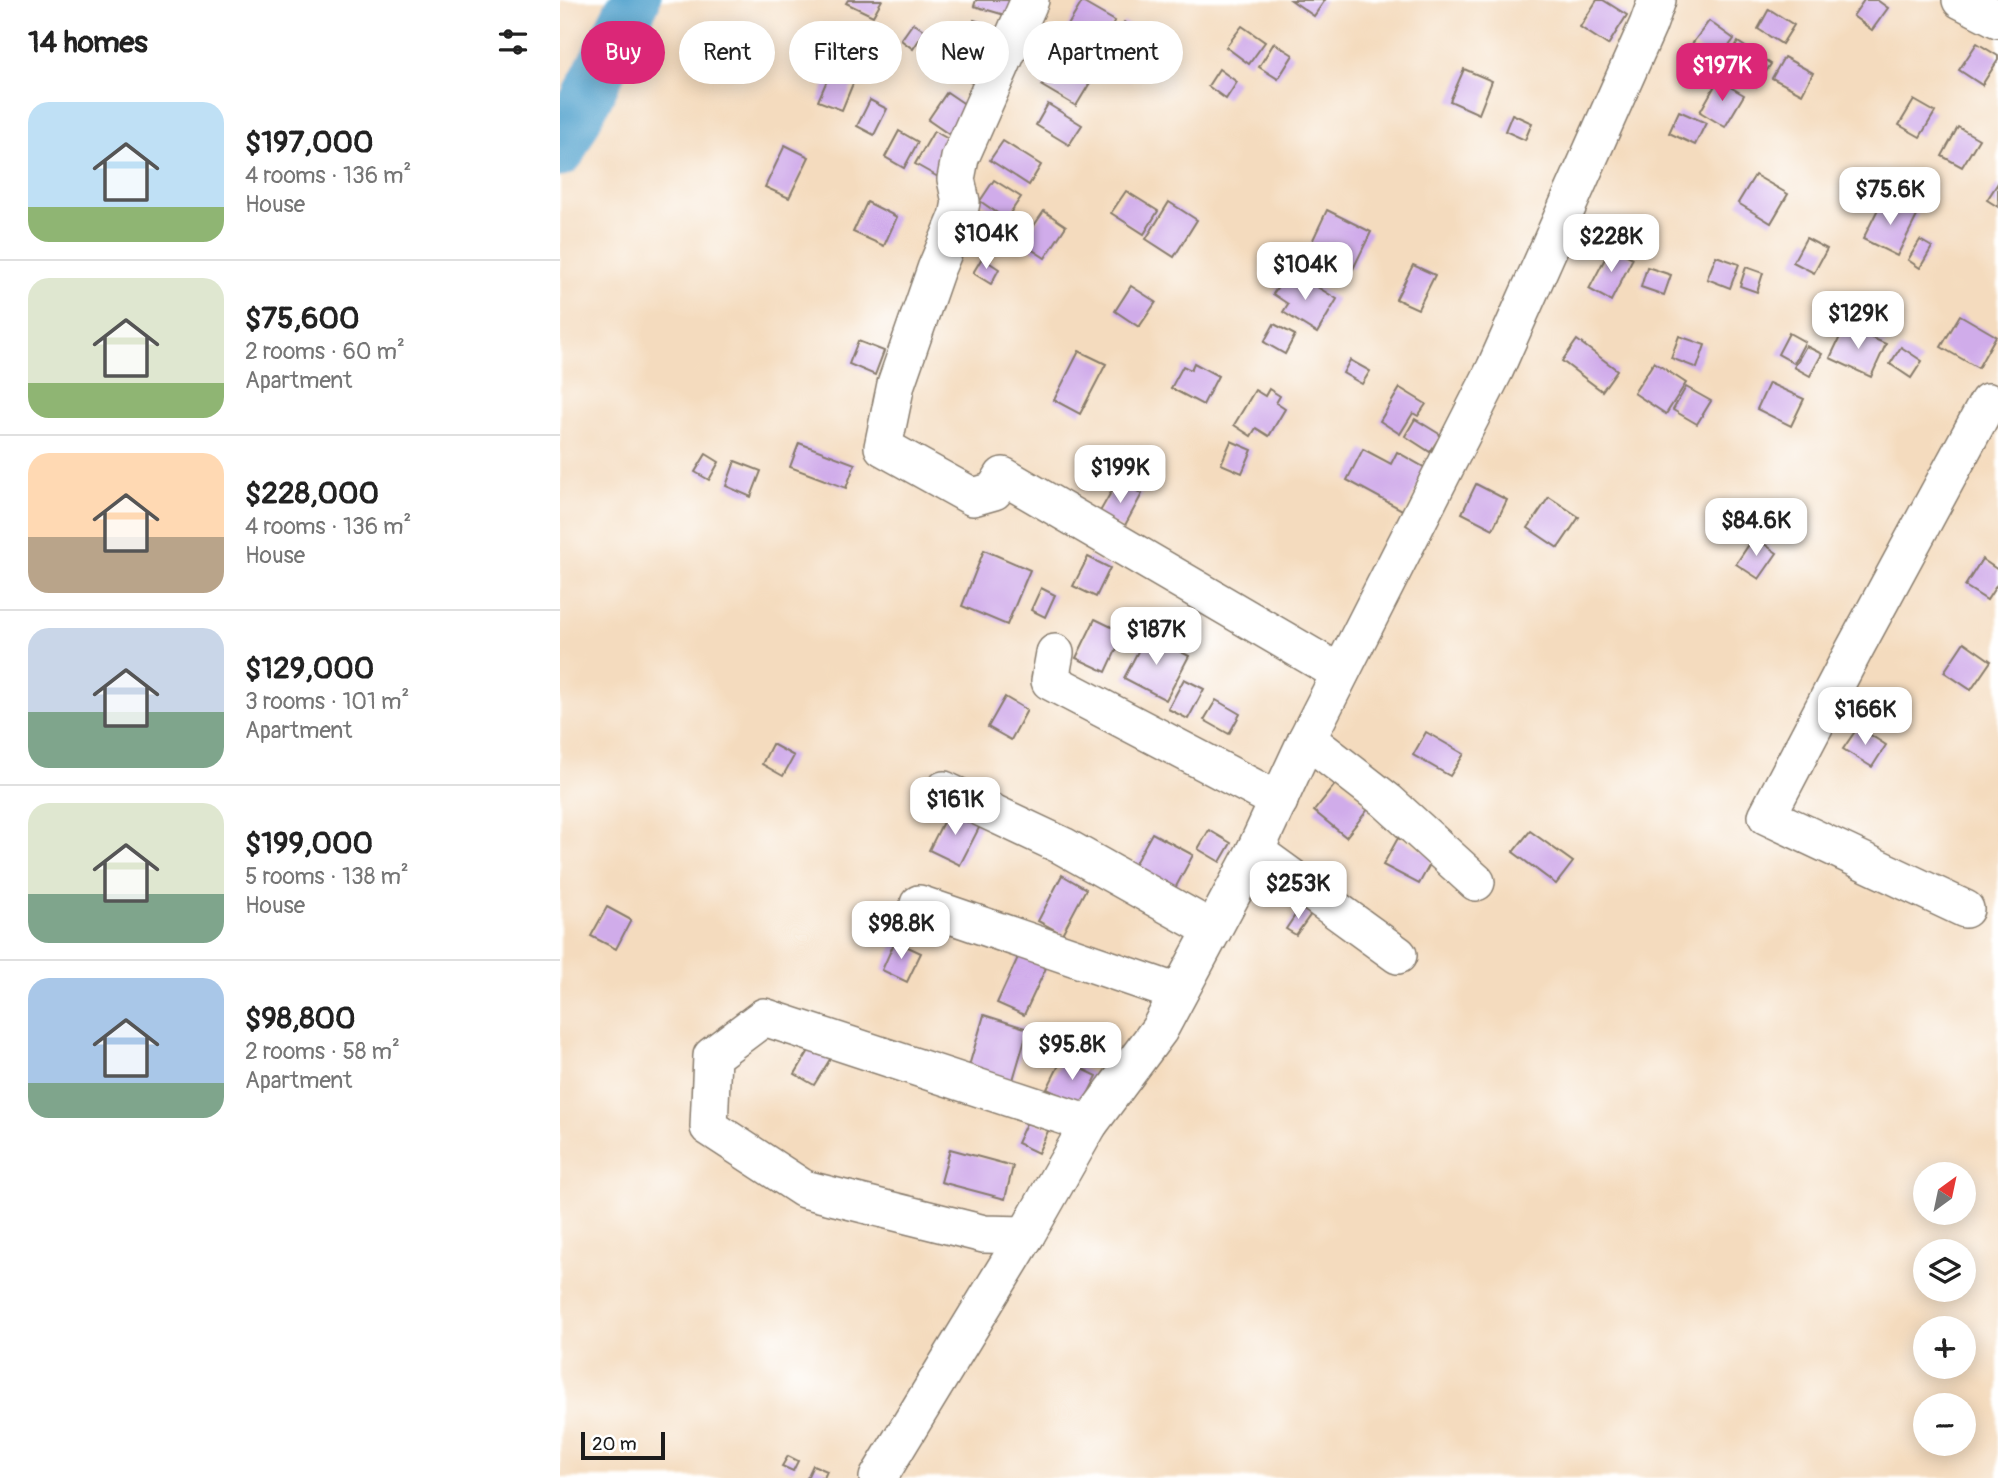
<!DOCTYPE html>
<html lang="en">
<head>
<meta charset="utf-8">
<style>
	body { margin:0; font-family:Pangolin,sans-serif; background:#f2f2f2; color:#222; height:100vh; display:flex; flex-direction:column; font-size:26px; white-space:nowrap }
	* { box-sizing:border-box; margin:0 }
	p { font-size:23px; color:#767676 }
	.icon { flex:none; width:38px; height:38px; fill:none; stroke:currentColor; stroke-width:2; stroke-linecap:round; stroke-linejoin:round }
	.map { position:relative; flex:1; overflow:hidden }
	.sheet { display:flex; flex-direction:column; background:#fff; width:560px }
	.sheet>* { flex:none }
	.top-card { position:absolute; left:21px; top:21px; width:665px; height:63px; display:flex; gap:14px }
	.needle { width:46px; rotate:33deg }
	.tools { position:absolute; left:1353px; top:1162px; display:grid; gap:14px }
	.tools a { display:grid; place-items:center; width:63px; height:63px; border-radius:50%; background:#fff; box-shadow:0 4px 18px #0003; font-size:35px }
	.scale { position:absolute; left:21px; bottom:18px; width:84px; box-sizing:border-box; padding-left:7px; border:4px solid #1c1c1c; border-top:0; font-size:19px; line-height:24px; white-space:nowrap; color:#1c1c1c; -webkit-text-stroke:5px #fff; paint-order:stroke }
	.price { position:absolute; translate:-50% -60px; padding:0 16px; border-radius:14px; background:#fff; color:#222; font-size:23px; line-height:46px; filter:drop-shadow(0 2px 4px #0008) }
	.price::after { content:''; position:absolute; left:50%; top:42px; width:21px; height:16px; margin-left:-10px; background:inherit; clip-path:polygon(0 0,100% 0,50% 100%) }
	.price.on { background:#db2777; color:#fff }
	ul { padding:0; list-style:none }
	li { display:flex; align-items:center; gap:21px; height:175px; padding:0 28px }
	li+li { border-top:2px solid #e0e0e0 }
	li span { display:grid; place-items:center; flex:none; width:196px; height:140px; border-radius:21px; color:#555 }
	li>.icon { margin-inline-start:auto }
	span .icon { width:84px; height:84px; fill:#fffc; stroke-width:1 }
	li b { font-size:30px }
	h2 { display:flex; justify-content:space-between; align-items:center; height:84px; padding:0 28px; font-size:30px }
	.chip { padding:0 24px; border-radius:32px; background:#fff; box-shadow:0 4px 18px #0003; font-size:24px; line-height:63px }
	.chip.on { background:#db2777; color:#fff }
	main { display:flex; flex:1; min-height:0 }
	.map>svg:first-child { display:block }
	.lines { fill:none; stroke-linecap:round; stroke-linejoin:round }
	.river { stroke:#53a3cd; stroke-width:51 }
	.building { fill:#d0acea }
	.minor-casing { stroke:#887c6d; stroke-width:40 }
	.minor { stroke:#fff; stroke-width:37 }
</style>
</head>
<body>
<main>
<section class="sheet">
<h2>14 homes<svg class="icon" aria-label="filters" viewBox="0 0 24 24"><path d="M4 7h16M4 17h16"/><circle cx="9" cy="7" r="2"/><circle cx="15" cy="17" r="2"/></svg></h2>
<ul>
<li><span style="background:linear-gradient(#bfe0f5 75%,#8fb573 0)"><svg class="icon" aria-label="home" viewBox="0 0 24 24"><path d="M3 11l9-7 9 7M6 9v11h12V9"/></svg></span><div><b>$197,000</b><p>4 rooms · 136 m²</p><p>House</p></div></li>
<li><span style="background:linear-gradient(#dfe7d0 75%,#8fb573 0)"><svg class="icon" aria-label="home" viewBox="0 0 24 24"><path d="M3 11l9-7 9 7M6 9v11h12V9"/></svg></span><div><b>$75,600</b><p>2 rooms · 60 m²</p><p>Apartment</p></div></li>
<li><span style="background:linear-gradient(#ffd9b3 60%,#b9a48a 0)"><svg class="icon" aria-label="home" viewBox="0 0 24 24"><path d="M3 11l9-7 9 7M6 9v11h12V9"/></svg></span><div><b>$228,000</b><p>4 rooms · 136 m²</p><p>House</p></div></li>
<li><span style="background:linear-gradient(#c9d6e8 60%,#7fa58c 0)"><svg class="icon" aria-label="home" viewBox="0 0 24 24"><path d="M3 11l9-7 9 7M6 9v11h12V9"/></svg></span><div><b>$129,000</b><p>3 rooms · 101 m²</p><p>Apartment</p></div></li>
<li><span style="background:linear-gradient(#dfe7d0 65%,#7fa58c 0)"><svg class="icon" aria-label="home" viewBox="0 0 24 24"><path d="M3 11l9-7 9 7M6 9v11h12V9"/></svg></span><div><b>$199,000</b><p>5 rooms · 138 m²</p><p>House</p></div></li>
<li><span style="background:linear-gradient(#a9c7e8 75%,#7fa58c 0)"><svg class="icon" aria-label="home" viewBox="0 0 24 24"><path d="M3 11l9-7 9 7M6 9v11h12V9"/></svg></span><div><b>$98,800</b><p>2 rooms · 58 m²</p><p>Apartment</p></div></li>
</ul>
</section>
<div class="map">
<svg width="1438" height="1478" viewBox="0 0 1438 1478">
	<rect width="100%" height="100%" fill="#fff"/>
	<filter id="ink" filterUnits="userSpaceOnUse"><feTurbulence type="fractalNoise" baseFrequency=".0143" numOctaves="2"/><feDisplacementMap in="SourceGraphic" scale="14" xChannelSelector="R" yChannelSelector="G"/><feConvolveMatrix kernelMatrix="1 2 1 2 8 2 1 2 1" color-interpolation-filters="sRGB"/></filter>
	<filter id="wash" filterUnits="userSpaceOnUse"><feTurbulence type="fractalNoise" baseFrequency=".00686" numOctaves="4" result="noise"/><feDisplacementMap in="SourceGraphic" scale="28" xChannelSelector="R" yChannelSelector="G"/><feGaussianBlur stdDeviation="1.57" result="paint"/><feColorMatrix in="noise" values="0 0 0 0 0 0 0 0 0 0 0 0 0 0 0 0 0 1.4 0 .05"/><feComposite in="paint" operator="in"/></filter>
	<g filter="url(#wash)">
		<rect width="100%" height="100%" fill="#f4dbbe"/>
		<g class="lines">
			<!-- river -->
			<polyline class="river" points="0,151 75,0"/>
		</g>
		<g id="blocks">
			<!-- building -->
			<g class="building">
				<polygon points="288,0 322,0 313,16 286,3"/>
				<polygon points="416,0 461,0 455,18 414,6"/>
				<polygon points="731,0 765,0 754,16"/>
				<polygon points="1037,0 1043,0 1067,15 1048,45 1020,27"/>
				<polygon points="1304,0 1317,0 1328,8 1312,30 1293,16"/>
				<polygon points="522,2 555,21 540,46 507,27"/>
				<polygon points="1209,9 1234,25 1222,44 1198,29"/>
				<polygon points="414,20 446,31 438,53 406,42"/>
				<polygon points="1149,21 1174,39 1157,62 1132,44"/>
				<polygon points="564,22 595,42 569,81 538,61"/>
				<polygon points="353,23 365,31 353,49 341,40"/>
				<polygon points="682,26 705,42 689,64 666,47"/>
				<polygon points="249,33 270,45 257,68 236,56"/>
				<polygon points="1178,42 1211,64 1196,87 1163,66"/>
				<polygon points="714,43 733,55 718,79 699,67"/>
				<polygon points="1417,43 1438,56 1438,60 1422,85 1399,70"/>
				<polygon points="405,49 436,66 423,89 392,72"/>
				<polygon points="1224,57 1253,73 1242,94 1212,78"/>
				<polygon points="497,60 531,81 516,106 482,86"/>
				<polygon points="659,69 677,82 666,99 648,86"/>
				<polygon points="904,69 932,81 919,114 890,101"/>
				<polygon points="271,71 294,81 282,110 258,101"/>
				<polygon points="1158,80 1184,95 1165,127 1140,112"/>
				<polygon points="387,92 409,107 390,135 368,120"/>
				<polygon points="310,100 327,109 314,135 297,126"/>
				<polygon points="1354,100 1375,112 1360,137 1339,125"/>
				<polygon points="488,104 522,125 509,145 476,125"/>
				<polygon points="1119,111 1146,123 1135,145 1109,133"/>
				<polygon points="952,114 972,123 965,140 945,131"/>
				<polygon points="1398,127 1419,139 1402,167 1382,156"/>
				<polygon points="339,131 358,142 344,168 325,157"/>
				<polygon points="374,131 397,144 378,177 355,164"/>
				<polygon points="443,141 481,165 469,185 430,160"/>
				<polygon points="225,145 249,157 229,198 205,187"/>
				<polygon points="1195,175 1228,194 1211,223 1178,203"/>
				<polygon points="434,180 461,197 446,219 420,201"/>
				<polygon points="1438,183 1438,207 1427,200"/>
				<polygon points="566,191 598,211 584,234 551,213"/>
				<polygon points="1324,197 1358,214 1337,256 1303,239"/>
				<polygon points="307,202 337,217 324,246 293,232"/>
				<polygon points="609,202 637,220 614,257 586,239"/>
				<polygon points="767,210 811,232 793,269 749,248"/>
				<polygon points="484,211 506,226 485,258 462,243"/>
				<polygon points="1246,238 1267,249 1254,273 1233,262"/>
				<polygon points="1360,240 1372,247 1360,268 1348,260"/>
				<polygon points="1051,247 1073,258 1051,301 1029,289"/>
				<polygon points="1156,256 1179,264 1170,288 1147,279"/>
				<polygon points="422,258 439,269 431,284 413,273"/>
				<polygon points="853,265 875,275 858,309 836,299"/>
				<polygon points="1087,267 1111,275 1104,295 1081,287"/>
				<polygon points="1186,267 1203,273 1197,292 1180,286"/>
				<polygon points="727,273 742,282 744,279 777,299 757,333 723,312 728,304 713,294"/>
				<polygon points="571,286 596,302 579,327 555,311"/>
				<polygon points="1400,315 1436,336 1418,368 1381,347"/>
				<polygon points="714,324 735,335 725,354 704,342"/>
				<polygon points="1285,326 1326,344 1311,377 1270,358"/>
				<polygon points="1229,333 1245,342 1234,363 1218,354"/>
				<polygon points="1119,336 1145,345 1137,368 1111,358"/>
				<polygon points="1017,340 1057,370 1042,391 1002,361"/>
				<polygon points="298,341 324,351 315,375 289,364"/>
				<polygon points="1246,346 1262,354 1250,376 1234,367"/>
				<polygon points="1341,347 1362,361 1351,378 1330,364"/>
				<polygon points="519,351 546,364 520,414 494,400"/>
				<polygon points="790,360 810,371 802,384 783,373"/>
				<polygon points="1094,362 1126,383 1106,414 1074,393"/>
				<polygon points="634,363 658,376 643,405 611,388 623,366 631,370"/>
				<polygon points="1209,383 1244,399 1231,426 1197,409"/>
				<polygon points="1126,387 1151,401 1137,424 1113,410"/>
				<polygon points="840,388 866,404 858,416 853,413 840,434 820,421"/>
				<polygon points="709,389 720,396 716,403 725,409 709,436 696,428 691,436 674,425 695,390 705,396"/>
				<polygon points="855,419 881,435 870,452 845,436"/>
				<polygon points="671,441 692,450 682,473 661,464"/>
				<polygon points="239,443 295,464 286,488 230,467"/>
				<polygon points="803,449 831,464 837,452 867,469 844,511 787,480"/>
				<polygon points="146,454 159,462 149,480 135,472"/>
				<polygon points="175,461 201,471 191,497 166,486"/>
				<polygon points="558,480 582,494 563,529 538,515"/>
				<polygon points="916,484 947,500 933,529 902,513"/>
				<polygon points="989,497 1019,517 998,548 968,528"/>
				<polygon points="1194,537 1217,553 1199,579 1176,564"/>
				<polygon points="424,550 470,570 447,625 402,606"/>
				<polygon points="528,557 550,568 536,597 513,586"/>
				<polygon points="1422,559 1438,570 1438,583 1427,600 1405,586"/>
				<polygon points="481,588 495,595 485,617 471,610"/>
				<polygon points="535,619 564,633 546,672 516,658"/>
				<polygon points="587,634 629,656 606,700 564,678"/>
				<polygon points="1404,642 1431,661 1411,690 1384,672"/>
				<polygon points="624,679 644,689 628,719 608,709"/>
				<polygon points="445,697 467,710 451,740 428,727"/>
				<polygon points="656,700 680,714 669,734 644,720"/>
				<polygon points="1298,727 1326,745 1312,767 1283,749"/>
				<polygon points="866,732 904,754 890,776 853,755"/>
				<polygon points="212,744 234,756 223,776 202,764"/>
				<polygon points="777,782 809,808 786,837 754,811"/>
				<polygon points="390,808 421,824 400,865 369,850"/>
				<polygon points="649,830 671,843 660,862 638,849"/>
				<polygon points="970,831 1013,862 996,884 953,852"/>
				<polygon points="592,833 633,855 612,894 570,872"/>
				<polygon points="838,838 874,857 859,884 823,865"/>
				<polygon points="502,875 526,889 502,934 478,921"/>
				<polygon points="47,907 71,920 56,949 31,936"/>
				<polygon points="740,908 751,914 736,935 726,929"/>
				<polygon points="335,941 361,953 347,982 322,970"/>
				<polygon points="459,955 486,968 464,1015 437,1003"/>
				<polygon points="424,1015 468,1029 453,1080 409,1066"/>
				<polygon points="253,1044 272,1056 254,1085 235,1074"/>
				<polygon points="502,1059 537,1076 522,1106 487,1089"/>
				<polygon points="468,1119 489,1129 478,1153 457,1143"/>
				<polygon points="390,1149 453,1166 445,1199 381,1182"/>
				<polygon points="228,1456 238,1461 233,1471 222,1466"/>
				<polygon points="253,1465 267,1471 264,1478 247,1478"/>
			</g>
		</g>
	</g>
	<g filter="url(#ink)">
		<use href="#blocks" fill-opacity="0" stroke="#887c6d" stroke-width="2"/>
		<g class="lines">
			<!-- minor casing -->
			<g class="minor-casing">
				<g id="minor">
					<polyline points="470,0 400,158 396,179 401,202 398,217 376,269 336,384 323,447 413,497 434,491 443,476 780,673"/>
					<polyline points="1401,0 1438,19"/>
					<polyline points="495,653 490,681 719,801"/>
					<polyline points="747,739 827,801 916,882"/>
					<polyline points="384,790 503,846 653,930"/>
					<polyline points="695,851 838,955"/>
					<polyline points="359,904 618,993"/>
					<polyline points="1405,909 1207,816 1294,650 1428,402"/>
					<polyline points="466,1235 424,1234 244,1189 149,1127 152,1056 204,1017 529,1124"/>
					<polyline points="318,1478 466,1235 529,1124 599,1030 695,851 747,739 935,369 1088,25 1097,0"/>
				</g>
			</g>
			<!-- minor -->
			<use href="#minor" class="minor"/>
		</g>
	</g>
</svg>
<div class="tools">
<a><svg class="needle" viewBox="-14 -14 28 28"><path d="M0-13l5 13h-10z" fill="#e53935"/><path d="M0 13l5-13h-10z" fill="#767676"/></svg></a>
<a><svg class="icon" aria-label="layers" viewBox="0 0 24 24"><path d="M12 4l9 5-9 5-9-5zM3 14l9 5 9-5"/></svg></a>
<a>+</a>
<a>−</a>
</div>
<div class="scale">20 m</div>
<b class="price on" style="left:1162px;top:103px">$197K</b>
<b class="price" style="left:1330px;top:227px">$75.6K</b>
<b class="price" style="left:426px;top:271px">$104K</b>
<b class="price" style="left:1051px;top:274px">$228K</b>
<b class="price" style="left:745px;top:302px">$104K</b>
<b class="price" style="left:1298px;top:351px">$129K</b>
<b class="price" style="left:560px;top:505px">$199K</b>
<b class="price" style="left:1196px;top:558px">$84.6K</b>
<b class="price" style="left:596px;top:667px">$187K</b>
<b class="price" style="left:1305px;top:747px">$166K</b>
<b class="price" style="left:395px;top:837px">$161K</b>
<b class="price" style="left:738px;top:921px">$253K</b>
<b class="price" style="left:341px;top:961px">$98.8K</b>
<b class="price" style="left:512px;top:1082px">$95.8K</b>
<div class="top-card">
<a class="chip on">Buy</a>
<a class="chip">Rent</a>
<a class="chip">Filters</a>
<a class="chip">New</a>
<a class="chip">Apartment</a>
</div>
</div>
</main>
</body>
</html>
